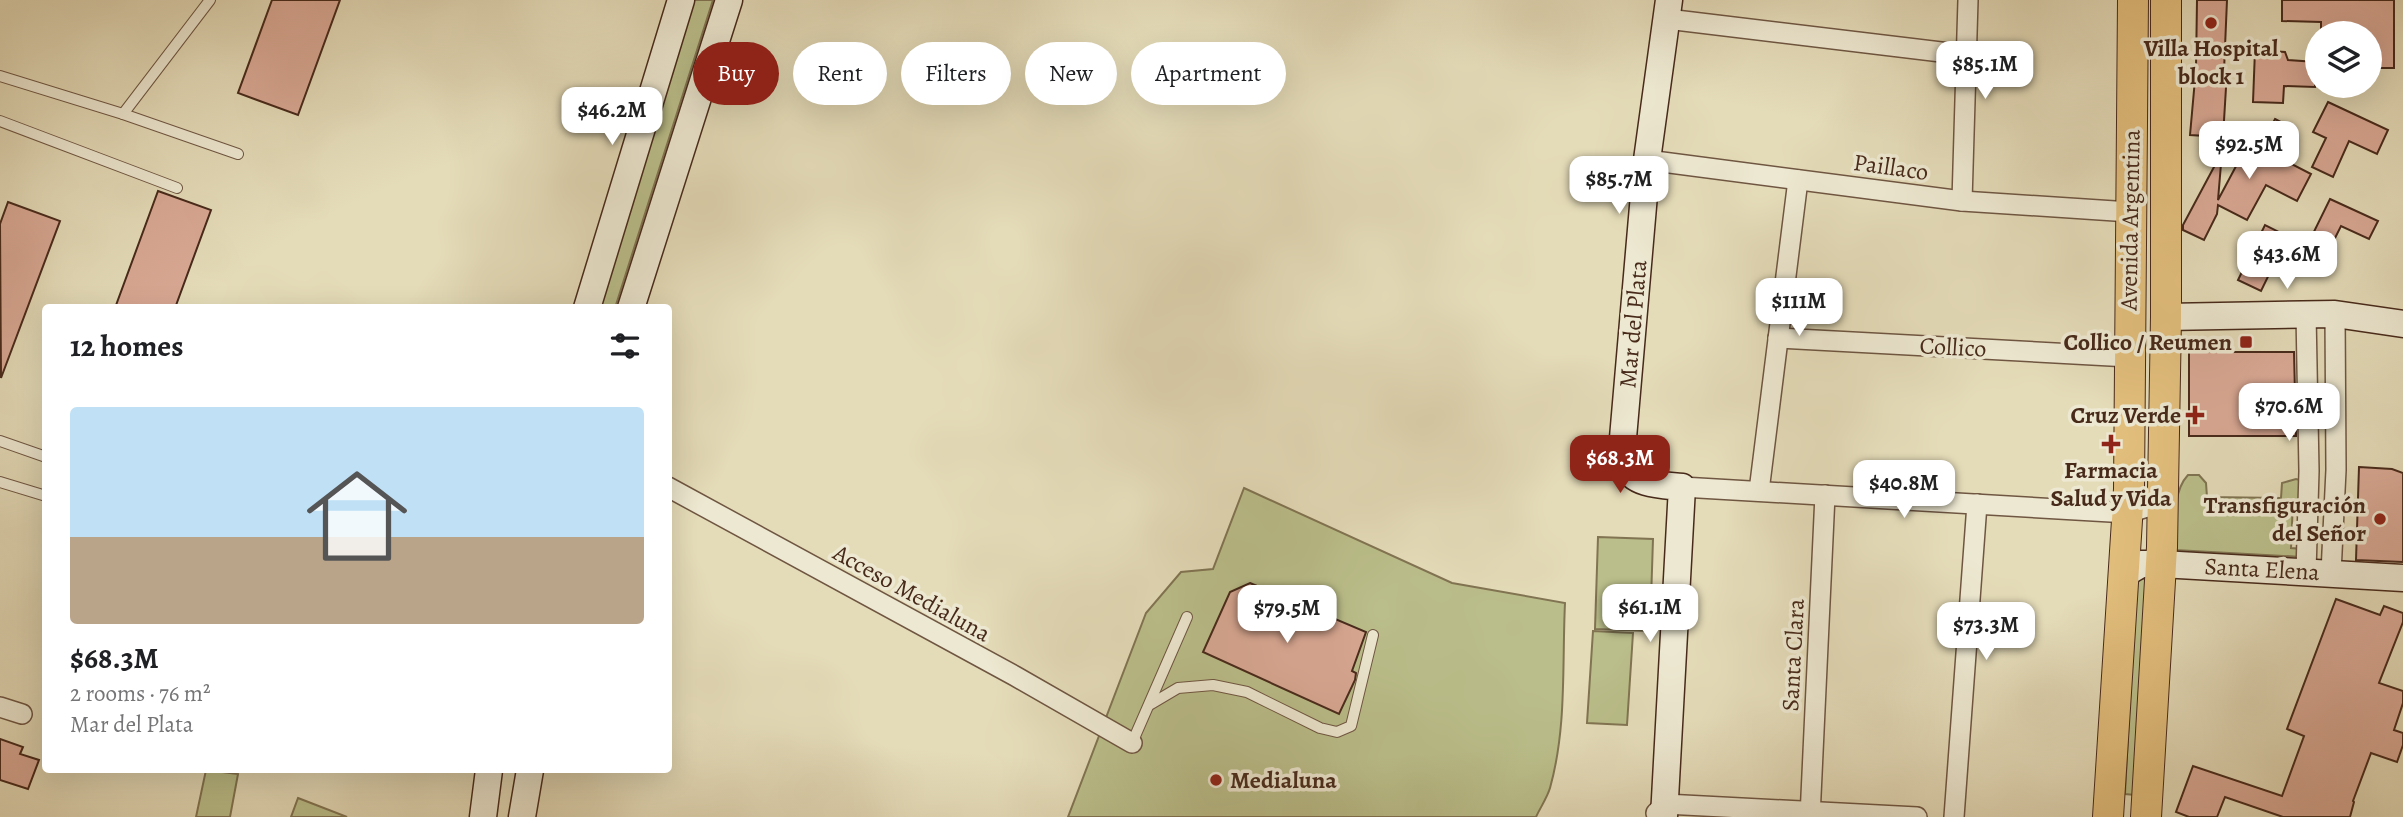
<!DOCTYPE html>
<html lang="en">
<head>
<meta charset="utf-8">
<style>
	body { margin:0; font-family:Alegreya,serif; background:#f2f2f2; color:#202124; height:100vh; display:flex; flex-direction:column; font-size:26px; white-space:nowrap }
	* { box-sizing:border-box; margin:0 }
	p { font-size:23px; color:#757577 }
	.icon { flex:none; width:38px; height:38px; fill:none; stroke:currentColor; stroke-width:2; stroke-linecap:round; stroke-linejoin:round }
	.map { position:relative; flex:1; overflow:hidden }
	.drawer { position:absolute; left:42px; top:304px; width:630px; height:469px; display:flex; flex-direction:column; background:#fff; border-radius:7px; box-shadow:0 7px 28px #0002 }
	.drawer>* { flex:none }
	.banner { position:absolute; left:693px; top:42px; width:665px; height:63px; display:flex; gap:14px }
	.fabs { position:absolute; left:2305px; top:21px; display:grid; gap:14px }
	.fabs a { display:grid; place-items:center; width:77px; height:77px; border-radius:50%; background:#fff; box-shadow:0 7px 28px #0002; font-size:35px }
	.price { position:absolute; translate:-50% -60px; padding:0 16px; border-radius:14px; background:#fff; color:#222; font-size:23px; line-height:46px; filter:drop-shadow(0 2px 4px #0008) }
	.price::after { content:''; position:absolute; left:50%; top:42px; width:21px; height:16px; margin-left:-10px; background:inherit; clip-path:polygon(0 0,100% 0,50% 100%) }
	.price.active { background:#8f2418; color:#fff }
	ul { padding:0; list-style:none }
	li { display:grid; align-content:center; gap:14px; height:371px; padding:0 28px }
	li span { display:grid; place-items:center; height:217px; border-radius:7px; color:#555 }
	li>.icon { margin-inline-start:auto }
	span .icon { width:126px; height:126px; fill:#fffc; stroke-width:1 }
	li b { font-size:30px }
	h2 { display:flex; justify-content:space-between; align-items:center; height:84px; padding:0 28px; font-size:30px }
	.chip { padding:0 24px; border-radius:32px; background:#fff; box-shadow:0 7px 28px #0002; font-size:24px; line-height:63px }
	.chip.active { background:#8f2418; color:#fff }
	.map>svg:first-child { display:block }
	.green { fill:#babe8a; stroke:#817452; stroke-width:2 }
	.building { fill:#d9a894; stroke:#482a1b; stroke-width:2 }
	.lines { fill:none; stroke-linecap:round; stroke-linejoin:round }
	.lane-casing { stroke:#6f5642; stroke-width:12 }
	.street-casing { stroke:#6f5642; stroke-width:22 }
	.secondary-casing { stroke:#482a1b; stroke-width:29 }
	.primary-casing { stroke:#482a1b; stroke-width:32 }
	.lane { stroke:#ede8d1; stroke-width:10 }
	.street { stroke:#ede8d1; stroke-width:19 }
	.secondary { stroke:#ede8d1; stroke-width:26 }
	.primary { stroke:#e2be7c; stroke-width:30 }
	.poi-dot { fill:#8f2418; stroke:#ede8d1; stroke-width:2.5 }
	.labels { text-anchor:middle; stroke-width:7; stroke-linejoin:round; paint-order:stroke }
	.poi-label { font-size:24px; font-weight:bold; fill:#482a1b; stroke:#ede8d1; text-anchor:end }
	.street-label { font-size:24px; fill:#482a1b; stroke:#ede8d1 }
</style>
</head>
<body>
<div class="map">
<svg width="2403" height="817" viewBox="0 0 2403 817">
	<rect width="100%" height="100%" fill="#e4dbb8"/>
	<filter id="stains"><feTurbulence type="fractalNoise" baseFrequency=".00286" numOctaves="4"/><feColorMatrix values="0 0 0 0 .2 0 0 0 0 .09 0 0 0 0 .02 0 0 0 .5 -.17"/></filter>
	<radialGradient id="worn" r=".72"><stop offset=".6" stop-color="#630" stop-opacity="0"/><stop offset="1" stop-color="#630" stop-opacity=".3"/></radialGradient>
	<!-- green -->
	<g class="green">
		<polygon points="688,0 713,0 615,308 593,308"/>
		<path d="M2188 475H2199L2206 483 2207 497 2281 498 2282 483 2296 479 2304 481 2305 501H2293L2291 548 2303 549 2302 557 2175 550C2176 527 2171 493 2188 475Z"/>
		<path d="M1244 488 1452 583 1565 603C1562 665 1567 727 1550 788 1547 798 1540 808 1536 817H1068L1146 613 1181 572 1213 569Z"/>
		<polygon points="1598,537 1653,539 1650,631 1595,629"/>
		<polygon points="2136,578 2147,579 2135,795 2125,794"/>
		<polygon points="1593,631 1633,633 1627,725 1587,723"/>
		<polygon points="206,770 238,774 230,817 196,817"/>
		<polygon points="298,798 347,817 291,817"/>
	</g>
	<!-- building -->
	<g class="building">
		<polygon points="272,0 340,0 298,115 238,93"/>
		<polygon points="2197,0 2227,0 2224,71 2227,71 2223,137 2190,135 2196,68"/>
		<polygon points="2282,0 2394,0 2394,68 2370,68 2370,33 2321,33 2321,22 2282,21"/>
		<polygon points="2255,50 2285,52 2288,60 2316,62 2315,87 2284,86 2283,103 2253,102"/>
		<polygon points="2328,102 2388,130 2377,154 2349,141 2333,177 2312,167 2326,138 2313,132"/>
		<polygon points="2275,119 2296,130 2282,159 2311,174 2297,201 2266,185 2247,220 2218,205 2217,214 2204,240 2183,230 2183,225 2222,152 2218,200 2251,138 2262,144"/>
		<polygon points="158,191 211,210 175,308 115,308"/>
		<polygon points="2330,199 2378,221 2369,239 2341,226 2324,260 2314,255 2307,270 2278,256 2261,291 2238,280 2265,225 2307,246"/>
		<polygon points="8,202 60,221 1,378 0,224"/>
		<polygon points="2189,352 2294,352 2296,436 2189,436"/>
		<polygon points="2359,467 2392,469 2403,473 2403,562 2356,560"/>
		<polygon points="1250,583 1366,632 1352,671 1356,673 1355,680 1339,714 1203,652 1230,592"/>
		<polygon points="2336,599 2380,615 2384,606 2403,613 2403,622 2379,683 2403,691 2403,703 2394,730 2403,733 2403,745 2397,762 2371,753 2353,801 2354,802 2350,817 2283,817 2225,797 2217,817 2189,817 2176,812 2193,766 2282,796 2304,736 2287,729"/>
		<polygon points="0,739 23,747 20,754 39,760 28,789 0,780"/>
	</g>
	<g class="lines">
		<!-- lane casing -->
		<g class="lane-casing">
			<g id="lane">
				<polyline points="0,76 123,114 238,154"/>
				<polyline points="123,114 210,0"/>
				<polyline points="0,121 177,188"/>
				<polyline points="0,441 46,457"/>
				<polyline points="0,482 46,496"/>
				<polyline points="1151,704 1178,688 1213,685 1247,692 1320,728 1337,732 1351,726 1373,635"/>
				<polyline points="1132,743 1187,617"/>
			</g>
		</g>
		<!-- street casing -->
		<g class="street-casing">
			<g id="street">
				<polyline points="1667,19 1966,55"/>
				<polyline points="1647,160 1962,201 2130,212"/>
				<polyline points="1962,201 1968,0"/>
				<polyline points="1778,338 2129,357"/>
				<polyline points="668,487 1015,676 1132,743"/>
				<polyline points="1682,487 2128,513 2144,508 2163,497"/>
				<polyline points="1759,491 1798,180"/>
				<polyline points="2306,572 2309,471 2306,314"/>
				<polyline points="2331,573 2336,470 2335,314"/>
				<polyline points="0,707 22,714"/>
				<polyline points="1656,813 1665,804 1917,817"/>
				<polyline points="1810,817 1825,495"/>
				<polyline points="1954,817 1977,504"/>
			</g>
		</g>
		<!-- secondary casing -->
		<g class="secondary-casing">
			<g id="secondary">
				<polyline points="587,308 681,0"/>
				<polyline points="631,308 729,0"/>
				<polyline points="2166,317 2335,314 2403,324"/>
				<polyline points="2124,574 2141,564 2161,564 2403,578"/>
				<polyline points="483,817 489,770"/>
				<polyline points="522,817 530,770"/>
				<path d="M1664 817 1682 487C1665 485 1634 486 1626 466 1623 458 1624 447 1623 438L1647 160 1669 0"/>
			</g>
		</g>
		<!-- primary casing -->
		<g class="primary-casing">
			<g id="primary">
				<polyline points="2108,817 2129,489 2133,0"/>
				<polyline points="2146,817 2162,547 2166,317 2166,0"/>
			</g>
		</g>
		<!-- lane -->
		<use href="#lane" class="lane"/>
		<!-- street -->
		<use href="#street" class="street"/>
		<!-- secondary -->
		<use href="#secondary" class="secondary"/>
		<!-- primary -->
		<use href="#primary" class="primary"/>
	</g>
	<!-- markers -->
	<g class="poi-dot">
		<circle cx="2211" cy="23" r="7"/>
		<rect x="2239" y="335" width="14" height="14" rx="3.5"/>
		<path d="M2191.5 404.5h7v7h7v7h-7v7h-7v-7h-7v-7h7z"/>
		<path d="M2107.5 433.5h7v7h7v7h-7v7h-7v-7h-7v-7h7z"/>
		<circle cx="2380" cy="519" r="7"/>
		<circle cx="1216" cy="780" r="7"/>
	</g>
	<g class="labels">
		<!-- poi labels -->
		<g class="poi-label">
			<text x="2211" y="56" text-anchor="middle">Villa Hospital<tspan x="2211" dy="28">block 1</tspan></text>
			<text x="2232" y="350">Collico / Reumen</text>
			<text x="2181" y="423">Cruz Verde</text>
			<text x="2111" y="478" text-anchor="middle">Farmacia<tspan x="2111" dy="28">Salud y Vida</tspan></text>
			<text x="2366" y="513">Transfiguración<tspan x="2366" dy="28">del Señor</tspan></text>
			<text x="1230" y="788" text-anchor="start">Medialuna</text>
		</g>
		<!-- street labels -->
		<g class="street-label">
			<text transform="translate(1891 167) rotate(8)" y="8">Paillaco</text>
			<text transform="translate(2130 220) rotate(-89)" y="8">Avenida Argentina</text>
			<text transform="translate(1633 324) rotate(-85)" y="8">Mar del Plata</text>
			<text transform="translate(1953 347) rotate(3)" y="8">Collico</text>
			<text transform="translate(2262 569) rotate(3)" y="8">Santa Elena</text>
			<text transform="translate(912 593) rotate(29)" y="8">Acceso Medialuna</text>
			<text transform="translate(1793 655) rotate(-87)" y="8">Santa Clara</text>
		</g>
	</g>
	<rect width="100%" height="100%" filter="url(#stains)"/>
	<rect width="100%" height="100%" fill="url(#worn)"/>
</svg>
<div class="fabs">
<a><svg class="icon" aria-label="layers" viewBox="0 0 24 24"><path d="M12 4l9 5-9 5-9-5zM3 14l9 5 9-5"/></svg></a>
</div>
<b class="price" style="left:1985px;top:101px">$85.1M</b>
<b class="price" style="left:612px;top:147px">$46.2M</b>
<b class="price" style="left:2249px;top:181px">$92.5M</b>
<b class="price" style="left:1619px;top:216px">$85.7M</b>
<b class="price" style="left:2287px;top:291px">$43.6M</b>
<b class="price" style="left:1799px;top:338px">$111M</b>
<b class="price" style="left:2289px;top:443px">$70.6M</b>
<b class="price active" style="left:1620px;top:495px">$68.3M</b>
<b class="price" style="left:1904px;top:520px">$40.8M</b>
<b class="price" style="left:1650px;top:644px">$61.1M</b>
<b class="price" style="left:1287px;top:645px">$79.5M</b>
<b class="price" style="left:1986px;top:662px">$73.3M</b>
<div class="banner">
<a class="chip active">Buy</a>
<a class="chip">Rent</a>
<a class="chip">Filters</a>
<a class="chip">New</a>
<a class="chip">Apartment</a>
</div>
<section class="drawer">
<h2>12 homes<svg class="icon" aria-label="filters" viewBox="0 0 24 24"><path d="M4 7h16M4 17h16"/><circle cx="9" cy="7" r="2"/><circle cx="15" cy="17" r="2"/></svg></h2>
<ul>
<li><span style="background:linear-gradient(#bfe0f5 60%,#b9a48a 0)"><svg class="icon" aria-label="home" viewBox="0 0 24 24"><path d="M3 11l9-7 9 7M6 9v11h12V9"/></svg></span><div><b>$68.3M</b><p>2 rooms · 76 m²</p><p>Mar del Plata</p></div></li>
</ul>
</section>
</div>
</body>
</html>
